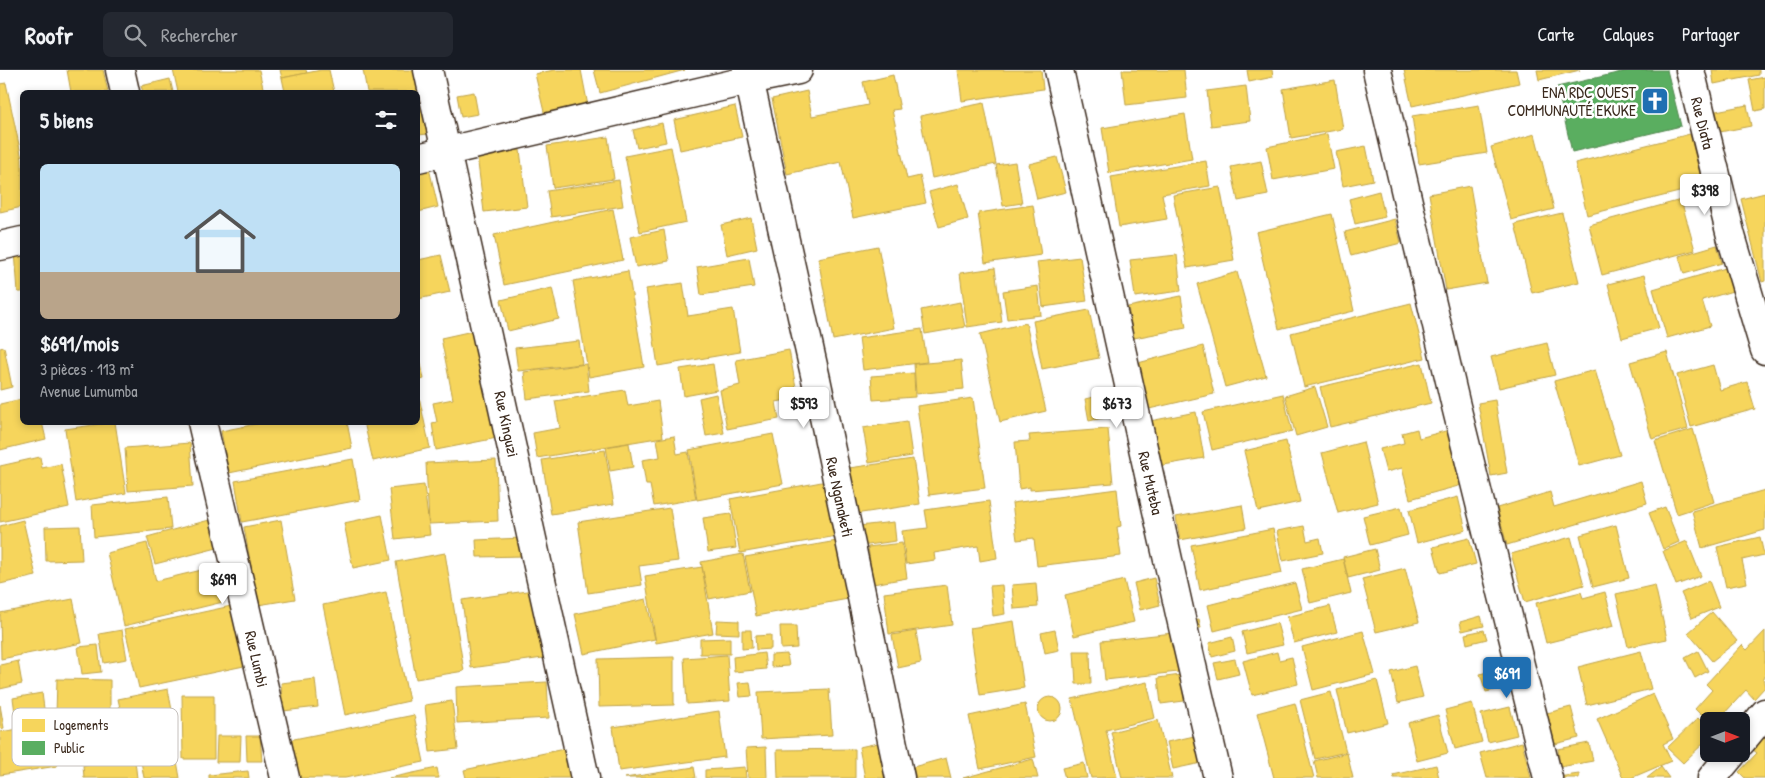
<!DOCTYPE html>
<html lang="fr">
<head>
<meta charset="utf-8">
<style>
	body { margin:0; font-family:"Patrick Hand",sans-serif; background:#242831; color:#f1f3f6; height:100vh; display:flex; flex-direction:column; font-size:19px; white-space:nowrap }
	* { box-sizing:border-box; margin:0 }
	p { font-size:16px; color:#9ea1a6 }
	.icon { flex:none; width:28px; height:28px; fill:none; stroke:currentColor; stroke-width:2; stroke-linecap:round; stroke-linejoin:round }
	.map { position:relative; flex:1; overflow:hidden }
	.sheet { position:absolute; left:20px; top:20px; width:400px; height:335px; display:flex; flex-direction:column; background:#171b24; border-radius:8px; box-shadow:0 2px 8px #0003 }
	.sheet>* { flex:none }
	.needle { width:32px; rotate:90deg }
	.buttons { position:absolute; left:1700px; top:642px; display:grid; gap:10px }
	.buttons a { display:grid; place-items:center; width:50px; height:50px; border-radius:8px; background:#171b24; box-shadow:0 2px 8px #0003; font-size:25px }
	.price { position:absolute; translate:-50% -42px; padding:0 11px; border-radius:5px; background:#fff; color:#222; font-size:16px; line-height:32px; filter:drop-shadow(0 1px 2px #0008) }
	.price::after { content:''; position:absolute; left:50%; top:30px; width:15px; height:11px; margin-left:-8px; background:inherit; clip-path:polygon(0 0,100% 0,50% 100%) }
	.price.active { background:#1f6fb2; color:#fff }
	ul { padding:0; list-style:none }
	li { display:grid; align-content:center; gap:10px; height:265px; padding:0 20px }
	li+li { border-top:1px solid #363941 }
	li span { display:grid; place-items:center; height:155px; border-radius:8px; color:#555 }
	li>.icon { margin-inline-start:auto }
	span .icon { width:90px; height:90px; fill:#fffc; stroke-width:1 }
	li b { font-size:21px }
	h2 { display:flex; justify-content:space-between; align-items:center; height:60px; padding:0 20px; font-size:21px }
	header { display:flex; align-items:center; gap:30px; box-sizing:border-box; height:70px; padding:0 25px; background:#171b24; border-bottom:1px solid #363941 }
	header strong { font-size:24px }
	nav { display:flex; gap:28px; margin-inline-start:auto; font-size:18px }
	.search { width:350px; height:45px; background:#242831; display:flex; align-items:center; gap:12px; box-sizing:border-box; padding:0 18px; border-radius:8px; color:#9ea1a6; font-size:19px }
	.map>svg:first-child { display:block }
	.homes { fill:#f6d55c; stroke:#bea249 }
	.public { fill:#5aae61; stroke:#51864d }
	.lines { fill:none; stroke-linecap:round; stroke-linejoin:round }
	.street-casing { stroke:#3b2a1e; stroke-width:31 }
	.secondary-casing { stroke:#3b2a1e; stroke-width:31 }
	.street { stroke:#fff; stroke-width:28 }
	.secondary { stroke:#fff; stroke-width:28 }
	.labels { text-anchor:middle; stroke-width:5; stroke-linejoin:round; paint-order:stroke }
	.poi-label { font-size:16px; fill:#3b2a1e; stroke:#fff; text-anchor:end }
	.street-label { font-size:16px; fill:#3b2a1e; stroke:#fff }
	.key { fill:#fff; stroke:#c4bfbc; stroke-width:1 }
	.key-label { font-size:14px; fill:#3b2a1e }
</style>
</head>
<body>
<header>
<strong>Roofr</strong>
<div class="search"><svg class="icon" aria-label="search" viewBox="0 0 24 24"><circle cx="10" cy="10" r="6"/><path d="M15 15l6 6"/></svg>Rechercher</div>
<nav><a>Carte</a><a>Calques</a><a>Partager</a></nav>
</header>
<div class="map">
<svg width="1765" height="708" viewBox="0 0 1765 708">
	<rect width="100%" height="100%" fill="#fff"/>
	<filter id="ink" filterUnits="userSpaceOnUse"><feTurbulence type="fractalNoise" baseFrequency=".02" numOctaves="2"/><feDisplacementMap in="SourceGraphic" scale="10" xChannelSelector="R" yChannelSelector="G"/><feConvolveMatrix kernelMatrix="1 2 1 2 8 2 1 2 1" color-interpolation-filters="sRGB"/></filter>
	<g filter="url(#ink)">
		<!-- homes -->
		<g class="homes">
			<polygon points="67,0 103,0 108,22 71,22"/>
			<polygon points="173,0 259,0 264,22 178,22"/>
			<polygon points="280,0 306,0 307,3 282,8"/>
			<polygon points="321,0 329,0 334,22 285,22 282,8"/>
			<polygon points="363,0 417,0 428,64 418,65 418,22 367,22"/>
			<polygon points="554,0 581,0 588,36 545,46 535,4"/>
			<polygon points="594,0 685,0 600,23"/>
			<polygon points="958,0 1041,0 1043,19 962,31"/>
			<polygon points="1122,0 1184,0 1187,28 1126,35"/>
			<polygon points="1247,0 1272,0 1273,7 1249,12"/>
			<polygon points="1404,0 1516,0 1519,13 1412,36"/>
			<polygon points="1537,0 1580,0 1539,10"/>
			<polygon points="1712,0 1759,0 1759,5 1714,14"/>
			<polygon points="893,5 900,39 892,40 907,109 920,106 926,133 853,148 841,92 787,104 772,29 807,21 812,46 868,35 863,12"/>
			<polygon points="1765,7 1765,39 1755,41 1749,10"/>
			<polygon points="170,9 173,22 143,22 141,16"/>
			<polygon points="1335,10 1343,59 1291,68 1283,19"/>
			<polygon points="6,13 22,89 22,137 0,142 0,14"/>
			<polygon points="1246,16 1250,51 1211,56 1207,21"/>
			<polygon points="474,22 478,44 461,47 457,25"/>
			<polygon points="984,33 996,94 932,108 920,46"/>
			<polygon points="1479,35 1487,83 1419,94 1412,46"/>
			<polygon points="1747,35 1751,56 1720,62 1716,41"/>
			<polygon points="735,36 742,67 680,80 674,50"/>
			<polygon points="1185,44 1192,89 1109,103 1102,58"/>
			<polygon points="662,53 666,72 637,78 633,60"/>
			<polygon points="1327,64 1334,99 1273,110 1267,77"/>
			<polygon points="1535,64 1554,139 1511,150 1491,77"/>
			<polygon points="1690,64 1703,116 1587,145 1575,93"/>
			<polygon points="608,67 614,109 553,118 547,76"/>
			<polygon points="1366,76 1373,110 1343,116 1336,82"/>
			<polygon points="671,77 686,152 640,162 625,86"/>
			<polygon points="520,80 527,137 484,142 477,85"/>
			<polygon points="1057,87 1066,122 1037,129 1029,94"/>
			<polygon points="1206,91 1210,116 1162,124 1167,149 1119,157 1111,107"/>
			<polygon points="1261,91 1268,125 1238,131 1231,97"/>
			<polygon points="1015,92 1022,133 1003,136 996,95"/>
			<polygon points="429,98 438,137 418,142 418,101"/>
			<polygon points="619,110 623,136 551,147 547,121"/>
			<polygon points="958,114 968,149 939,157 929,122"/>
			<polygon points="1470,116 1487,213 1446,220 1429,124"/>
			<polygon points="1220,117 1234,190 1187,198 1173,125"/>
			<polygon points="1379,121 1385,147 1355,154 1349,129"/>
			<polygon points="1765,123 1765,211 1762,212 1741,129"/>
			<polygon points="1681,130 1695,180 1602,205 1589,155"/>
			<polygon points="1033,135 1041,185 985,193 978,143"/>
			<polygon points="613,139 623,190 504,215 494,165"/>
			<polygon points="1562,143 1579,212 1532,223 1515,154"/>
			<polygon points="1332,144 1354,241 1279,259 1256,162"/>
			<polygon points="751,148 757,178 727,185 721,155"/>
			<polygon points="1395,149 1401,173 1351,186 1345,162"/>
			<polygon points="664,160 669,191 636,197 630,167"/>
			<polygon points="1717,175 1722,193 1684,204 1679,186"/>
			<polygon points="878,176 894,258 833,270 818,188"/>
			<polygon points="15,181 22,181 22,222 18,222"/>
			<polygon points="441,185 450,222 418,229 418,190"/>
			<polygon points="1177,185 1181,221 1135,227 1130,190"/>
			<polygon points="1080,187 1087,231 1043,237 1037,192"/>
			<polygon points="749,188 754,217 701,225 697,197"/>
			<polygon points="1729,197 1736,220 1702,230 1710,256 1667,268 1653,219"/>
			<polygon points="995,198 1002,252 967,257 960,203"/>
			<polygon points="628,201 644,297 589,307 573,211"/>
			<polygon points="1237,202 1266,306 1225,317 1197,214"/>
			<polygon points="1644,205 1659,258 1622,268 1608,214"/>
			<polygon points="683,213 688,246 733,239 740,282 658,296 646,219"/>
			<polygon points="1038,216 1041,245 1007,249 1003,221"/>
			<polygon points="552,218 559,249 508,261 501,230"/>
			<polygon points="1181,226 1186,258 1134,268 1128,237"/>
			<polygon points="960,232 965,257 925,264 921,240"/>
			<polygon points="1411,233 1425,288 1304,317 1291,263"/>
			<polygon points="1089,240 1099,288 1042,299 1033,251"/>
			<polygon points="1026,253 1046,341 1000,352 980,264"/>
			<polygon points="922,259 927,292 863,300 859,268"/>
			<polygon points="477,260 502,367 436,380 432,353 437,352 433,333 453,329 441,268"/>
			<polygon points="579,271 582,294 518,301 515,278"/>
			<polygon points="1547,273 1555,305 1499,318 1491,287"/>
			<polygon points="1203,276 1214,324 1149,339 1138,293"/>
			<polygon points="4,277 12,317 0,320 0,278"/>
			<polygon points="418,279 424,309 418,311"/>
			<polygon points="789,280 798,328 776,332 779,349 727,359 720,320 740,315 736,290"/>
			<polygon points="1667,282 1688,359 1652,369 1630,292"/>
			<polygon points="961,290 964,319 916,324 914,294"/>
			<polygon points="1422,293 1431,333 1330,357 1320,317"/>
			<polygon points="586,294 589,321 527,329 524,302"/>
			<polygon points="713,294 717,320 684,326 680,299"/>
			<polygon points="1713,295 1720,320 1747,312 1755,339 1691,357 1677,305"/>
			<polygon points="1595,300 1620,385 1579,396 1554,311"/>
			<polygon points="914,303 915,327 873,330 871,306"/>
			<polygon points="1315,317 1327,357 1296,366 1285,326"/>
			<polygon points="625,320 628,336 658,331 663,367 537,388 533,363 560,358 555,331"/>
			<polygon points="418,322 430,378 373,391 364,352 418,352"/>
			<polygon points="1110,323 1115,345 1089,351 1085,329"/>
			<polygon points="716,324 724,363 706,366 699,328"/>
			<polygon points="1283,324 1292,361 1212,380 1203,342"/>
			<polygon points="973,328 985,418 929,425 917,336"/>
			<polygon points="22,329 22,352 42,352 46,369 0,380 0,334"/>
			<polygon points="1495,330 1507,403 1491,406 1478,333"/>
			<polygon points="1196,342 1204,388 1158,396 1150,351"/>
			<polygon points="907,351 912,386 869,393 863,358"/>
			<polygon points="115,352 126,423 76,432 65,359"/>
			<polygon points="266,352 347,352 352,378 229,403 221,361"/>
			<polygon points="1108,359 1113,413 1030,420 1030,417 1019,419 1015,372 1030,371 1029,365"/>
			<polygon points="1417,359 1419,368 1449,360 1462,415 1410,429 1402,398 1386,402 1380,379 1404,373 1402,363"/>
			<polygon points="1693,359 1714,432 1677,444 1655,371"/>
			<polygon points="773,364 783,414 697,430 689,380"/>
			<polygon points="674,366 677,384 688,382 696,429 654,436 650,415 646,415 642,390 660,387 657,369"/>
			<polygon points="1286,371 1300,432 1258,441 1244,381"/>
			<polygon points="1363,372 1378,433 1338,443 1322,383"/>
			<polygon points="190,373 193,416 128,421 125,378"/>
			<polygon points="629,373 633,397 610,401 606,377"/>
			<polygon points="605,380 614,434 551,444 542,390"/>
			<polygon points="40,387 42,398 61,394 69,437 0,452 0,396"/>
			<polygon points="353,389 360,430 242,452 235,411"/>
			<polygon points="913,389 920,434 855,444 849,398"/>
			<polygon points="496,390 498,451 429,454 426,393"/>
			<polygon points="827,411 837,466 740,483 730,429"/>
			<polygon points="1641,411 1647,433 1507,475 1497,438 1550,422 1554,437"/>
			<polygon points="424,415 430,465 395,469 389,419"/>
			<polygon points="1117,419 1121,456 1117,457 1121,486 1037,496 1034,468 1017,470 1012,433"/>
			<polygon points="1765,420 1765,460 1702,478 1692,441"/>
			<polygon points="168,427 171,459 94,467 92,435"/>
			<polygon points="1458,427 1466,460 1417,473 1409,440"/>
			<polygon points="989,431 997,488 980,491 978,476 934,483 935,490 906,494 902,461 928,458 925,440"/>
			<polygon points="1242,435 1246,458 1180,470 1176,447"/>
			<polygon points="1401,437 1408,465 1370,475 1363,446"/>
			<polygon points="1665,437 1679,472 1663,479 1649,443"/>
			<polygon points="670,438 678,491 639,496 642,515 588,523 578,452"/>
			<polygon points="731,444 736,478 708,482 703,448"/>
			<polygon points="382,445 391,490 353,498 344,453"/>
			<polygon points="213,449 221,477 155,494 147,467"/>
			<polygon points="23,450 36,506 0,514 0,456"/>
			<polygon points="281,450 295,529 258,535 244,457"/>
			<polygon points="894,452 896,471 861,476 859,456"/>
			<polygon points="1616,455 1629,508 1593,517 1580,465"/>
			<polygon points="80,456 82,490 46,491 45,457"/>
			<polygon points="1304,456 1307,471 1320,468 1323,483 1283,491 1277,461"/>
			<polygon points="1273,459 1282,503 1200,520 1191,475"/>
			<polygon points="1571,467 1584,515 1525,532 1511,484"/>
			<polygon points="1760,467 1764,485 1742,490 1747,513 1726,517 1717,477"/>
			<polygon points="523,468 524,486 477,487 476,470"/>
			<polygon points="1469,468 1476,494 1440,503 1433,477"/>
			<polygon points="837,471 848,529 756,546 745,487"/>
			<polygon points="1687,471 1701,506 1676,515 1663,481"/>
			<polygon points="147,473 156,511 214,497 223,532 124,556 107,483"/>
			<polygon points="902,473 907,508 873,514 868,477"/>
			<polygon points="1375,479 1380,500 1348,508 1343,487"/>
			<polygon points="445,483 464,601 416,609 396,492"/>
			<polygon points="743,484 750,521 709,529 701,492"/>
			<polygon points="1343,489 1351,523 1310,533 1302,499"/>
			<polygon points="702,497 713,563 656,573 645,506"/>
			<polygon points="1405,498 1419,552 1376,562 1362,509"/>
			<polygon points="1154,508 1160,535 1140,540 1134,513"/>
			<polygon points="1124,510 1134,552 1074,566 1065,525"/>
			<polygon points="1709,511 1719,537 1692,548 1681,523"/>
			<polygon points="1036,513 1038,537 1014,539 1012,515"/>
			<polygon points="1295,513 1302,539 1214,561 1208,535"/>
			<polygon points="947,515 952,555 889,564 884,523"/>
			<polygon points="1002,515 1005,544 993,546 990,516"/>
			<polygon points="1655,515 1667,569 1628,577 1616,524"/>
			<polygon points="534,520 543,588 471,598 462,530"/>
			<polygon points="386,522 409,631 345,645 323,535"/>
			<polygon points="1581,522 1583,528 1605,522 1614,556 1546,573 1536,533"/>
			<polygon points="73,529 82,573 1,589 0,543"/>
			<polygon points="646,529 655,569 584,584 575,544"/>
			<polygon points="231,536 244,596 139,618 125,559"/>
			<polygon points="1330,536 1337,562 1294,573 1287,547"/>
			<polygon points="1712,542 1737,571 1712,591 1688,563"/>
			<polygon points="1481,546 1484,556 1462,561 1460,552"/>
			<polygon points="1199,549 1201,558 1191,558 1190,550"/>
			<polygon points="717,550 739,551 739,564 716,563"/>
			<polygon points="1014,551 1024,618 980,625 970,558"/>
			<polygon points="1277,553 1283,575 1247,583 1242,562"/>
			<polygon points="780,556 796,556 797,578 781,579"/>
			<polygon points="122,560 127,589 104,593 99,564"/>
			<polygon points="742,560 751,560 752,578 742,579"/>
			<polygon points="1055,560 1059,580 1045,583 1041,563"/>
			<polygon points="1484,560 1487,569 1467,574 1465,564"/>
			<polygon points="916,561 921,593 898,598 892,565"/>
			<polygon points="1363,561 1375,604 1313,620 1302,577"/>
			<polygon points="1765,561 1765,607 1763,608 1765,617 1754,629 1746,620 1721,647 1726,651 1709,651 1709,653 1695,639 1712,620 1706,614 1742,575 1747,580"/>
			<polygon points="1173,563 1178,602 1105,610 1101,571"/>
			<polygon points="771,565 771,579 756,580 755,566"/>
			<polygon points="1232,567 1235,581 1212,587 1209,573"/>
			<polygon points="730,568 730,584 700,584 700,569"/>
			<polygon points="98,575 101,602 82,604 78,577"/>
			<polygon points="1074,581 1090,581 1091,614 1076,614"/>
			<polygon points="1641,581 1651,619 1587,635 1578,597"/>
			<polygon points="1698,581 1708,601 1695,608 1685,588"/>
			<polygon points="1277,582 1279,590 1292,587 1298,614 1252,625 1243,591"/>
			<polygon points="764,583 766,599 734,602 733,587"/>
			<polygon points="787,584 789,596 771,597 771,585"/>
			<polygon points="727,585 730,631 687,634 684,588"/>
			<polygon points="674,587 674,635 599,637 598,589"/>
			<polygon points="1235,589 1239,604 1218,609 1214,593"/>
			<polygon points="18,591 22,614 0,619 0,595"/>
			<polygon points="1415,596 1423,627 1398,633 1391,602"/>
			<polygon points="1505,597 1510,616 1486,622 1480,604"/>
			<polygon points="1181,605 1184,631 1161,634 1158,608"/>
			<polygon points="57,609 110,610 110,645 56,644"/>
			<polygon points="315,609 318,637 283,641 281,613"/>
			<polygon points="1377,610 1388,653 1347,663 1337,620"/>
			<polygon points="547,612 549,648 457,653 456,617"/>
			<polygon points="750,612 752,626 740,627 738,613"/>
			<polygon points="1147,612 1155,648 1106,660 1117,707 1091,708 1072,629"/>
			<polygon points="168,619 174,651 125,660 118,629"/>
			<polygon points="829,619 832,665 761,669 758,622"/>
			<polygon points="1331,622 1346,682 1315,689 1300,630"/>
			<polygon points="42,623 46,654 17,658 13,628"/>
			<polygon points="1653,624 1673,669 1663,674 1671,691 1631,708 1623,708 1597,649"/>
			<polygon points="182,625 214,625 214,689 183,689"/>
			<circle cx="1050" cy="639" r="12"/>
			<polygon points="452,631 458,679 430,682 425,635"/>
			<polygon points="1295,633 1314,708 1274,708 1257,643"/>
			<polygon points="1472,633 1482,672 1455,679 1445,640"/>
			<polygon points="1025,634 1036,687 980,699 969,646"/>
			<polygon points="0,635 4,658 0,659"/>
			<polygon points="1510,637 1517,665 1488,672 1481,644"/>
			<polygon points="1571,637 1579,668 1555,674 1547,643"/>
			<polygon points="719,641 725,687 619,701 613,657"/>
			<polygon points="414,645 424,692 345,708 296,708 289,670"/>
			<polygon points="1438,645 1448,683 1417,691 1408,653"/>
			<polygon points="1698,648 1709,659 1709,668 1683,693 1667,678"/>
			<polygon points="1158,650 1172,708 1122,708 1111,662"/>
			<polygon points="51,654 57,696 0,705 0,662"/>
			<polygon points="1199,665 1206,692 1173,699 1167,672"/>
			<polygon points="1765,665 1765,708 1745,708 1739,702 1757,683 1752,679"/>
			<polygon points="217,666 241,666 240,692 216,692"/>
			<polygon points="246,666 260,666 262,691 247,691"/>
			<polygon points="883,672 889,708 865,708 859,677"/>
			<polygon points="1522,672 1531,708 1487,708 1480,683"/>
			<polygon points="1589,673 1593,691 1560,697 1558,679"/>
			<polygon points="174,674 180,708 144,708 139,680"/>
			<polygon points="766,677 767,708 748,708 746,678"/>
			<polygon points="564,679 571,708 466,708 464,700"/>
			<polygon points="855,679 855,708 778,708 777,680"/>
			<polygon points="1347,683 1353,708 1318,708 1314,691"/>
			<polygon points="946,688 951,708 916,708 913,697"/>
			<polygon points="1033,689 1038,708 963,708"/>
			<polygon points="135,691 137,708 84,708 83,695"/>
			<polygon points="1084,693 1087,708 1065,708 1062,698"/>
			<polygon points="1436,695 1439,708 1394,708 1393,705"/>
			<polygon points="694,697 696,708 625,708"/>
			<polygon points="745,697 746,708 705,708 705,700"/>
			<polygon points="1661,697 1669,708 1647,708"/>
			<polygon points="437,698 439,708 389,708"/>
			<polygon points="248,701 249,708 209,708 209,705"/>
			<polygon points="1579,704 1579,708 1559,708 1558,707"/>
		</g>
		<!-- public -->
		<polygon class="public" points="1630,0 1667,0 1681,56 1572,82 1557,17"/>
		<g class="lines">
			<!-- street casing -->
			<g class="street-casing">
				<g id="street">
					<polyline points="120,0 125,22"/>
					<polyline points="428,0 585,708"/>
					<polyline points="747,0 816,309 900,708"/>
					<polyline points="1059,0 1180,544 1218,708"/>
					<polyline points="1377,0 1455,332 1548,708"/>
					<polyline points="1690,0 1731,166 1765,280"/>
					<polyline points="418,88 750,10 798,0"/>
					<polyline points="0,176 22,171"/>
					<polyline points="202,352 285,708"/>
				</g>
			</g>
			<!-- secondary casing -->
			<g class="secondary-casing">
				<g id="secondary">
					<polyline points="1741,672 1765,643"/>
					<polyline points="1712,708 1732,684"/>
				</g>
			</g>
			<!-- street -->
			<use href="#street" class="street"/>
			<!-- secondary -->
			<use href="#secondary" class="secondary"/>
		</g>
	</g>
	<!-- icons -->
	<defs>
		<g id="church-square" transform="scale(1.4375)"><rect x="-9" y="-9" width="18" height="18" rx="4" fill="#1f6fb2" stroke="#fff"/><path d="M-1.2-6h2.4v3.5h3.3v2.4h-3.3V6h-2.4V-.1h-3.3v-2.4h3.3Z" fill="#fff"/></g>
	</defs>
	<g fill-rule="evenodd">
		<use href="#church-square" x="1655" y="31"/>
	</g>
	<g class="labels">
		<!-- poi labels -->
		<g class="poi-label">
			<text x="1636" y="28">ENA RDC OUEST<tspan x="1636" dy="18">COMMUNAUTÉ EKUKE</tspan></text>
		</g>
		<!-- street labels -->
		<g class="street-label">
			<text transform="translate(1703 53) rotate(76)" y="6">Rue Diata</text>
			<text transform="translate(507 354) rotate(78)" y="6">Rue Kinguzi</text>
			<text transform="translate(1151 413) rotate(77)" y="6">Rue Muteba</text>
			<text transform="translate(840 427) rotate(78)" y="6">Rue Nganaketi</text>
			<text transform="translate(257 589) rotate(77)" y="6">Rue Lumbi</text>
		</g>
	</g>
	<!-- legend -->
	<rect x="12" y="638" width="166" height="58" rx="8" class="key"/>
	<rect x="22" y="649" width="23" height="13" fill="#f6d55c"/>
	<rect x="22" y="671" width="23" height="14" fill="#5aae61"/>
	<g class="key-label">
		<text x="54" y="660">Logements</text>
		<text x="54" y="683">Public</text>
	</g>
</svg>
<div class="buttons">
<a><svg class="needle" viewBox="-14 -14 28 28"><path d="M0-13l5 13h-10z" fill="#e53935"/><path d="M0 13l5-13h-10z" fill="#9ea1a6"/></svg></a>
</div>
<b class="price" style="left:1705px;top:146px">$398</b>
<b class="price" style="left:804px;top:359px">$593</b>
<b class="price" style="left:1117px;top:359px">$673</b>
<b class="price" style="left:223px;top:535px">$699</b>
<b class="price active" style="left:1507px;top:629px">$691</b>
<section class="sheet">
<h2>5 biens<svg class="icon" aria-label="filters" viewBox="0 0 24 24"><path d="M4 7h16M4 17h16"/><circle cx="9" cy="7" r="2"/><circle cx="15" cy="17" r="2"/></svg></h2>
<ul>
<li><span style="background:linear-gradient(#bfe0f5 70%,#b9a48a 0)"><svg class="icon" aria-label="home" viewBox="0 0 24 24"><path d="M3 11l9-7 9 7M6 9v11h12V9"/></svg></span><div><b>$691/mois</b><p>3 pièces · 113 m²</p><p>Avenue Lumumba</p></div></li>
</ul>
</section>
</div>
</body>
</html>
